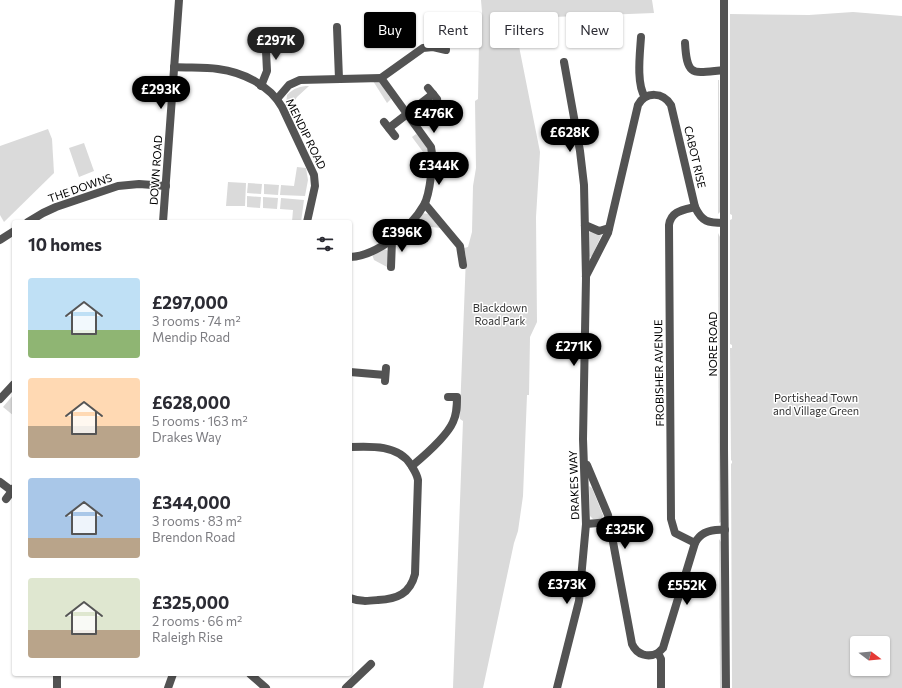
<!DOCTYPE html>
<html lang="en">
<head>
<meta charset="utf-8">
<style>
	body { margin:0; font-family:Commissioner,sans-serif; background:#f7f7f7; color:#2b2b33; height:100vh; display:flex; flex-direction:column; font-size:15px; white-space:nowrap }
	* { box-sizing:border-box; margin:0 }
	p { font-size:13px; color:#7c7c81 }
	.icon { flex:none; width:22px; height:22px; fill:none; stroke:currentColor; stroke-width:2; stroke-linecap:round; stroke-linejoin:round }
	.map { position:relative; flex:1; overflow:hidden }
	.panel { position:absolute; left:12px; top:220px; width:340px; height:456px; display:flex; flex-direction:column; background:#fff; border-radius:4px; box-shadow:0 1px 3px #0004 }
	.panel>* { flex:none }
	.top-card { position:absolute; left:364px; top:12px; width:380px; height:36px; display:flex; gap:8px }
	.needle { width:26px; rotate:106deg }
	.tools { position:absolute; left:850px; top:636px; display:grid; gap:8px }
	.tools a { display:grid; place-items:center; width:40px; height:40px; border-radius:4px; background:#fff; box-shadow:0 1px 3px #0004; font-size:20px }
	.price { position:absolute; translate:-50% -34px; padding:0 9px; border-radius:14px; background:#000; color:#fff; font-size:13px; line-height:26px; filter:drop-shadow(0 1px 2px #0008) }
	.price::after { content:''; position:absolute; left:50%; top:24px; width:12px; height:9px; margin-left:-6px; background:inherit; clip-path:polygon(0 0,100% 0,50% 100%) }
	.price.active { background:#222; color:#fff }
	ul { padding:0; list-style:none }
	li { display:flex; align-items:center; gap:12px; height:100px; padding:0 16px }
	li span { display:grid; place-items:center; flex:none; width:112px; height:80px; border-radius:4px; color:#555 }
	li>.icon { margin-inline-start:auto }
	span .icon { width:48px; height:48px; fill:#fffc; stroke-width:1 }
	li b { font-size:17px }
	h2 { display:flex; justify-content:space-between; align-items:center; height:48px; padding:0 16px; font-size:17px }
	.pill { padding:0 14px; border-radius:4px; background:#fff; box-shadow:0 1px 3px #0004; font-size:14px; line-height:36px }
	.pill.active { background:#000; color:#fff }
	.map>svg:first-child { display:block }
	.green { fill:#dadada; fill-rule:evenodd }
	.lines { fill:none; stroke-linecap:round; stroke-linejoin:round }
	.minor { stroke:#535353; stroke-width:8 }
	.tertiary { stroke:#535353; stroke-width:8 }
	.labels { text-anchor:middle; stroke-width:3; stroke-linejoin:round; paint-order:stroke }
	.street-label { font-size:11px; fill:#000; stroke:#fff }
	.park-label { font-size:11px; fill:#313131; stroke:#fff }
</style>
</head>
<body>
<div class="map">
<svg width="902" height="688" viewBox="0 0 902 688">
	<rect width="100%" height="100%" fill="#fff"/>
	<!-- green -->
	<g class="green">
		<polygon points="481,0 652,0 654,13 553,17 513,16 540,152 536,217 537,322 530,337 529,395 527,395 523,496 518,531 514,543 483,688 453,688 463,421 460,419 460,412 466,256 464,248 468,247 472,232 473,186 476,168 475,101 478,99 479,41 482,12"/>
		<path d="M853 12 902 16V688H732L731 464 732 463V461L731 460 730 348H732V345L730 344V220L732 219V215L730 214V14L809 15ZM857 643H883V669H857Z"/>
		<polygon points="718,80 719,80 720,212 718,214"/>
		<polygon points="373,81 379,81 391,99 387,103"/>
		<path d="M309 86 297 97 289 110 286 105 287 95C294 88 300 86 309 86Z"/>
		<polygon points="48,129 52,139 54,173 4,222 0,215 0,146"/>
		<path d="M416 134C425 138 429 151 429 160L412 137Z"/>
		<polygon points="84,143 94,171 79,177 69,148"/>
		<polygon points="297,167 306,168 308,180 305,196 280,195 281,185 294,186"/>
		<polygon points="228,182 246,183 245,206 226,206"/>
		<polygon points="248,183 262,184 261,194 247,193"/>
		<polygon points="264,184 279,185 278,195 264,194"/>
		<polygon points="247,196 261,197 260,208 247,207"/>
		<polygon points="263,197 278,198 277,209 263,208"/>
		<polygon points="281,198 304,200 301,222 292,222 293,210 280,209"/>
		<polygon points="422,213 429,214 441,228 411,225"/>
		<polygon points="590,232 602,234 592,256 590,257 589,256 589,233"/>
		<polygon points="718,233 720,237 721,522 719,523"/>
		<polygon points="384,249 389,251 387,267 374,260 372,254"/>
		<polygon points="14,394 14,416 3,407"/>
		<polygon points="589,486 592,488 603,515 602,519 593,519 590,516"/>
		<polygon points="719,539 721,542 723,688 720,688"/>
	</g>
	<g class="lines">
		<!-- minor -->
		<g class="minor">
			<polyline points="337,27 339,79"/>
			<path d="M641 37C640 53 636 84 645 97"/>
			<path d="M685 43C687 78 693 73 724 70"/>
			<path d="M174 67C189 68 204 67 218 69 242 72 270 85 282 107L314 175 315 186 307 222"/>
			<polyline points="381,78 423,48 433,47 446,50"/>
			<polyline points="261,86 267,71 265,31"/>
			<polyline points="428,88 437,99"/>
			<path d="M277 99 289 85 300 80 381 78 431 147C434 160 430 194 424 205 411 228 377 256 350 257"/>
			<polyline points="384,122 395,136"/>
			<polyline points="389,128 433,94"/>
			<polyline points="425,204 460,246 463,265"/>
			<path d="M695 207C683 210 671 211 669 225L671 519 675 533 695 543"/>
			<polyline points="28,222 43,213 56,207 118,186 139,184 166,186"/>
			<polyline points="585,225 599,231 609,228"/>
			<polyline points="0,240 14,231"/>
			<polyline points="391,267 392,240"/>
			<path d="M586 276 608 233 638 105C646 91 663 92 671 105L695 207C702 222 708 223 724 223"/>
			<polyline points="350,372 385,375"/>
			<polyline points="385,381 386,368"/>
			<polyline points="0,399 14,384"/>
			<path d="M350 447C371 446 399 445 411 465 414 470 417 474 418 480L415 574C410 594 397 599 378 600 368 601 360 602 350 598"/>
			<path d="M587 465 608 515 632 644C637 655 648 658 658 653"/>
			<path d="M412 466C424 456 447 436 453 422 457 414 457 406 457 397H448"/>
			<polyline points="0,482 12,491 14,488"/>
			<polyline points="6,499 12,491"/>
			<polyline points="586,524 610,522"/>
			<polyline points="57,688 57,674"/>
			<polyline points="346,688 371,664"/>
			<polyline points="557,688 579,601 586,524 583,439 586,278 584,185 580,151 564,62"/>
			<path d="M661 688V659L658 653 663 648 666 638 695 543C701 531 713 529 725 530"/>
		</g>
		<!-- tertiary -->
		<g class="tertiary">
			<polyline points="724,0 724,449 726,688"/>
			<polyline points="163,222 179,0"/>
			<polyline points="250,674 266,688"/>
			<polyline points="168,688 173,674"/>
		</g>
	</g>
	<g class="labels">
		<!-- street labels -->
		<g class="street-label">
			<text transform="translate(306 134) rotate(64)" y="4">MENDIP ROAD</text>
			<text transform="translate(695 157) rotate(77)" y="4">CABOT RISE</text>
			<text transform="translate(156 170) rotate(-86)" y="4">DOWN ROAD</text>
			<text transform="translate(80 188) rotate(-19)" y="4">THE DOWNS</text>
			<text transform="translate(713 344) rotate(-90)" y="4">NORE ROAD</text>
			<text transform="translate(659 373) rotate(-91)" y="4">FROBISHER AVENUE</text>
			<text transform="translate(574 485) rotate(-92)" y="4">DRAKES WAY</text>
		</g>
		<!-- park labels -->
		<g class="park-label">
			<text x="500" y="312">Blackdown<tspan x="500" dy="13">Road Park</tspan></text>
			<text x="816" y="402">Portishead Town<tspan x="816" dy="13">and Village Green</tspan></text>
		</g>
	</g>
</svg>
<div class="tools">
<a><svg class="needle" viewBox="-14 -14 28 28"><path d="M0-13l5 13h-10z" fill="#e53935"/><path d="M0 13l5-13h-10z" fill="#7c7c81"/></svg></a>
</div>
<b class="price active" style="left:276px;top:61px">£297K</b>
<b class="price" style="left:161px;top:110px">£293K</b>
<b class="price" style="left:434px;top:134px">£476K</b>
<b class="price" style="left:570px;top:153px">£628K</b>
<b class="price" style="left:439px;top:186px">£344K</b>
<b class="price" style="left:402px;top:253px">£396K</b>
<b class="price" style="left:574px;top:367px">£271K</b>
<b class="price" style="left:625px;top:550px">£325K</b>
<b class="price" style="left:567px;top:605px">£373K</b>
<b class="price" style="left:687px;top:606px">£552K</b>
<div class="top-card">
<a class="pill active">Buy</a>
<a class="pill">Rent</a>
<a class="pill">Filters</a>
<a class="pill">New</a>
</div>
<section class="panel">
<h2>10 homes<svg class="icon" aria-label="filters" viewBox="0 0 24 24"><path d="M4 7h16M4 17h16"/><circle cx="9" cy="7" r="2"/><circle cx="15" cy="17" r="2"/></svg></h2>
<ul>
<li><span style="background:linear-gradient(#bfe0f5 65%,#8fb573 0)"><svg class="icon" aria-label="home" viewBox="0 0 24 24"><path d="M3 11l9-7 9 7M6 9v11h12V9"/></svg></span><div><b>£297,000</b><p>3 rooms · 74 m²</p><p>Mendip Road</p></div></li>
<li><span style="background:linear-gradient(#ffd9b3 60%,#b9a48a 0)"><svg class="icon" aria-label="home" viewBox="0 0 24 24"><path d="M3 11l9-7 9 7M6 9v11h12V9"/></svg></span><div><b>£628,000</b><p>5 rooms · 163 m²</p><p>Drakes Way</p></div></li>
<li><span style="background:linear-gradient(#a9c7e8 75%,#b9a48a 0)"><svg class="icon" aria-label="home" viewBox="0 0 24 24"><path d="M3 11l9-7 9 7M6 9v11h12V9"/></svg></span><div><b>£344,000</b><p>3 rooms · 83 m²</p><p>Brendon Road</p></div></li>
<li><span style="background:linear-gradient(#dfe7d0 65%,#b9a48a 0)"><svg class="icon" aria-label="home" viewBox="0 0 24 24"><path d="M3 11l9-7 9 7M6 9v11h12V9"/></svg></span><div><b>£325,000</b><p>2 rooms · 66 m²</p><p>Raleigh Rise</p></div></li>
</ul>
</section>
</div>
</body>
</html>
